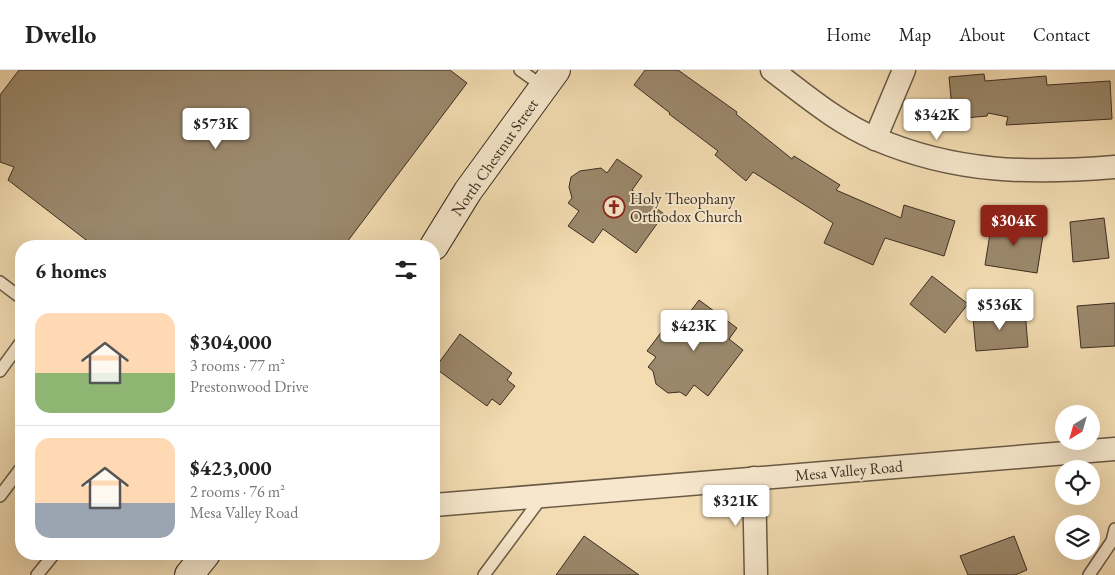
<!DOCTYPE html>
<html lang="en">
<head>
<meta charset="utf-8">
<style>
	body { margin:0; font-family:"EB Garamond",serif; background:#f6f6f6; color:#222; height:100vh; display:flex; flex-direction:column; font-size:19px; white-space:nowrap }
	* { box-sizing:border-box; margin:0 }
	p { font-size:16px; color:#767676 }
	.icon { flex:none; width:28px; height:28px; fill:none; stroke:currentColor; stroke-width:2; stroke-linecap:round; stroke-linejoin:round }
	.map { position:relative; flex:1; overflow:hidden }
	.drawer { position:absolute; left:15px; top:170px; width:425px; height:320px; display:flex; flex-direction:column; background:#fff; border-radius:20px; box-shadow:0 5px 20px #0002 }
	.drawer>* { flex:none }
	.needle { width:32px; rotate:217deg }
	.controls { position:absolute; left:1055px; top:335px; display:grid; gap:10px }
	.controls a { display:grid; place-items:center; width:45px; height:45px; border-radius:50%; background:#fff; box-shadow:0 5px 20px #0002; font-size:25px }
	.price { position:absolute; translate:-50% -42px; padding:0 11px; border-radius:5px; background:#fff; color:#222; font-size:16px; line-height:32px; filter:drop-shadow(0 1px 2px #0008) }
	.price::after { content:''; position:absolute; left:50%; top:30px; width:15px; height:11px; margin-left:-8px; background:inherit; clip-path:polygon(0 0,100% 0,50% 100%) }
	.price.current { background:#8f2418; color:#fff }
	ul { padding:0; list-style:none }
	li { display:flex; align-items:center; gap:15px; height:125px; padding:0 20px }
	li+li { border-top:1px solid #e0e0e0 }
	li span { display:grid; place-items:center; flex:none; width:140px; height:100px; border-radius:15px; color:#555 }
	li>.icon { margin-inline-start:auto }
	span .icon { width:60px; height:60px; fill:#fffc; stroke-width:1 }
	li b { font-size:21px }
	h2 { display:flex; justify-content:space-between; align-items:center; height:60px; padding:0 20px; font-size:21px }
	header { display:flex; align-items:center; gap:30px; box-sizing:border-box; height:70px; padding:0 25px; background:#fff; border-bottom:1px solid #e0e0e0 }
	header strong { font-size:24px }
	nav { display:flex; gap:28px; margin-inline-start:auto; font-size:18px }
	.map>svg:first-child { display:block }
	.building { fill:#9b886c; stroke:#3b2e21 }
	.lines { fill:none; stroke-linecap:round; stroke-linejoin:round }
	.lane-casing { stroke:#695a45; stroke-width:14 }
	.street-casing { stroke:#695a45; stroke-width:25 }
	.secondary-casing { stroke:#3b2e21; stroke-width:30 }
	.lane { stroke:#f7e8cd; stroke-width:11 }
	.street { stroke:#f7e8cd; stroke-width:22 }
	.secondary { stroke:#f7e8cd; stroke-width:28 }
	.labels { text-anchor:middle; stroke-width:4; stroke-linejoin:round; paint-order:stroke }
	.street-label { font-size:16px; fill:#3b2e21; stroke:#f7e8cd }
	.poi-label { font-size:16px; fill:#3b2e21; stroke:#f7e8cd; text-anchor:start }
</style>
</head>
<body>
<header>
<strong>Dwello</strong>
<nav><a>Home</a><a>Map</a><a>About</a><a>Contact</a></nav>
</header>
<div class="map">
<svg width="1115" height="505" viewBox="0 0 1115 505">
	<rect width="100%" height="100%" fill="#f3dcb2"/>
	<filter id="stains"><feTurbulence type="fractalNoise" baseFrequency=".004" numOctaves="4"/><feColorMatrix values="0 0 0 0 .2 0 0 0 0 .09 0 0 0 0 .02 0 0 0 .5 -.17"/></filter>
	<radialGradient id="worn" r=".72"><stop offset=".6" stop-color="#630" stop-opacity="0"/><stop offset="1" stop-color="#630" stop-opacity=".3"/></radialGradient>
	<!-- building -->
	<g class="building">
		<polygon points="19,0 450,0 467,13 344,176 94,176 8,110 14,97 0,92 0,25"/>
		<polygon points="645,0 678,0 737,42 736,44 792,89 794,86 840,115 836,120 901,148 904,135 955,151 944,186 885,168 873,195 824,173 833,153 753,102 746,111 715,85 718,81 669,44 670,43 634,15"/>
		<polygon points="984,4 985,11 1046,6 1047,15 1110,11 1112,49 1006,55 1008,47 988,43 987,46 953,49 949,7"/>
		<polygon points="617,89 642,106 632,120 664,144 636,183 603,159 593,173 568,156 579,141 568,133 572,128 569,117 571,107 580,101 601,98 607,103"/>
		<polygon points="1104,148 1109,188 1073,192 1070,152"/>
		<polygon points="992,151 1044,159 1037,203 985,195"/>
		<polygon points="932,206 968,234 945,263 910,234"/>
		<polygon points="699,230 737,258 729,269 743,280 708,326 694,315 686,326 680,322 668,323 656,314 653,301 648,297 656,287 647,281 666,256 675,262"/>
		<polygon points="1115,233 1115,276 1081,278 1077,236"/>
		<polygon points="972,237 981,245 1025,241 1028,277 976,281"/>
		<polygon points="460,264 512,303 507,310 515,316 500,335 492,329 487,336 435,298"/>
		<polygon points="584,466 639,505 556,505"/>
		<polygon points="1014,466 1027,500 1015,505 968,505 960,486"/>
	</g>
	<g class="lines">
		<!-- lane casing -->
		<g class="lane-casing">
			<g id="lane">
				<polyline points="520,0 544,17"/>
				<polyline points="0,212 21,228"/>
				<polyline points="0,301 21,272"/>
				<polyline points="0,426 21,398"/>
				<polyline points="37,505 54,484"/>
				<polyline points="484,505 542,427"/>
				<polyline points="1089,505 1112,471 1115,459"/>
			</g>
		</g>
		<!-- street casing -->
		<g class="street-casing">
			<g id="street">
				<path d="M772 0C805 25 838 53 876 69 956 103 1030 104 1115 97"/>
				<polyline points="875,69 904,0"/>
				<polyline points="754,408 756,505"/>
				<polyline points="434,435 1115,379"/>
			</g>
		</g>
		<!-- secondary casing -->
		<g class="secondary-casing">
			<g id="secondary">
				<polyline points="434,176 468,121 556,0"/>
				<polyline points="189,505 206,484"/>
			</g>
		</g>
		<!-- lane -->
		<use href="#lane" class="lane"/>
		<!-- street -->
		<use href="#street" class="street"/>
		<!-- secondary -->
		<use href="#secondary" class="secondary"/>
	</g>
	<!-- icons -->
	<defs>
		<g id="church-ring" transform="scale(1.125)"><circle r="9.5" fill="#f7e8cd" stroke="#8f2418" stroke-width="1.5"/><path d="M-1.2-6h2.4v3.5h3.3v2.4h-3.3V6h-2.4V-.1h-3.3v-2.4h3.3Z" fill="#8f2418"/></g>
	</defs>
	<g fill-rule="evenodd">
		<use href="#church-ring" x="614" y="137"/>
	</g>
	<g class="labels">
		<!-- street labels -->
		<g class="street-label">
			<text transform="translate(494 87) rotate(-55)" y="6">North Chestnut Street</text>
			<text transform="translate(849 400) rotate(-5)" y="6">Mesa Valley Road</text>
		</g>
		<!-- poi labels -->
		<g class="poi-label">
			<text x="630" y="134">Holy Theophany<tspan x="630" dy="18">Orthodox Church</tspan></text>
		</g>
	</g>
	<rect width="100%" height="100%" filter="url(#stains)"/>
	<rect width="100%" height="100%" fill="url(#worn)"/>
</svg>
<div class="controls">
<a><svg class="needle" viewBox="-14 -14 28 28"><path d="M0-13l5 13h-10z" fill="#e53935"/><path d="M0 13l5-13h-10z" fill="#767676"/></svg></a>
<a><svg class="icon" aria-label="locate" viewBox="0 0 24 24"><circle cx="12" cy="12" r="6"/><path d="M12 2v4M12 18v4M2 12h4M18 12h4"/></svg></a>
<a><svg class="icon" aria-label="layers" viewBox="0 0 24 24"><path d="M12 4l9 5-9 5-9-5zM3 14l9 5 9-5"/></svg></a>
</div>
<b class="price" style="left:937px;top:71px">$342K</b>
<b class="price" style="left:216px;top:80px">$573K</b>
<b class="price current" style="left:1014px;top:177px">$304K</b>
<b class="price" style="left:1000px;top:261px">$536K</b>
<b class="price" style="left:694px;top:282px">$423K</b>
<b class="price" style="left:736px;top:457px">$321K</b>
<section class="drawer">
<h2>6 homes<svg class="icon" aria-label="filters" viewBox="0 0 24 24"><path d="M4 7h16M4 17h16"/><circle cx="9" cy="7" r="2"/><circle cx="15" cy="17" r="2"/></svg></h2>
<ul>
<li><span style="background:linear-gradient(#ffd9b3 60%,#8fb573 0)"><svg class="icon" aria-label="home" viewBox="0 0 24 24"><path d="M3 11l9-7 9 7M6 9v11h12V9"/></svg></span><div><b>$304,000</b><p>3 rooms · 77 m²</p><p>Prestonwood Drive</p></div></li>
<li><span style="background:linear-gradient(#ffd9b3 65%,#9aa5b1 0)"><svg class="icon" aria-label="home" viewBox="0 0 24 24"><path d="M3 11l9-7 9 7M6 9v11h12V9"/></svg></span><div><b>$423,000</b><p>2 rooms · 76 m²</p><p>Mesa Valley Road</p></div></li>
</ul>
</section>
</div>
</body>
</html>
